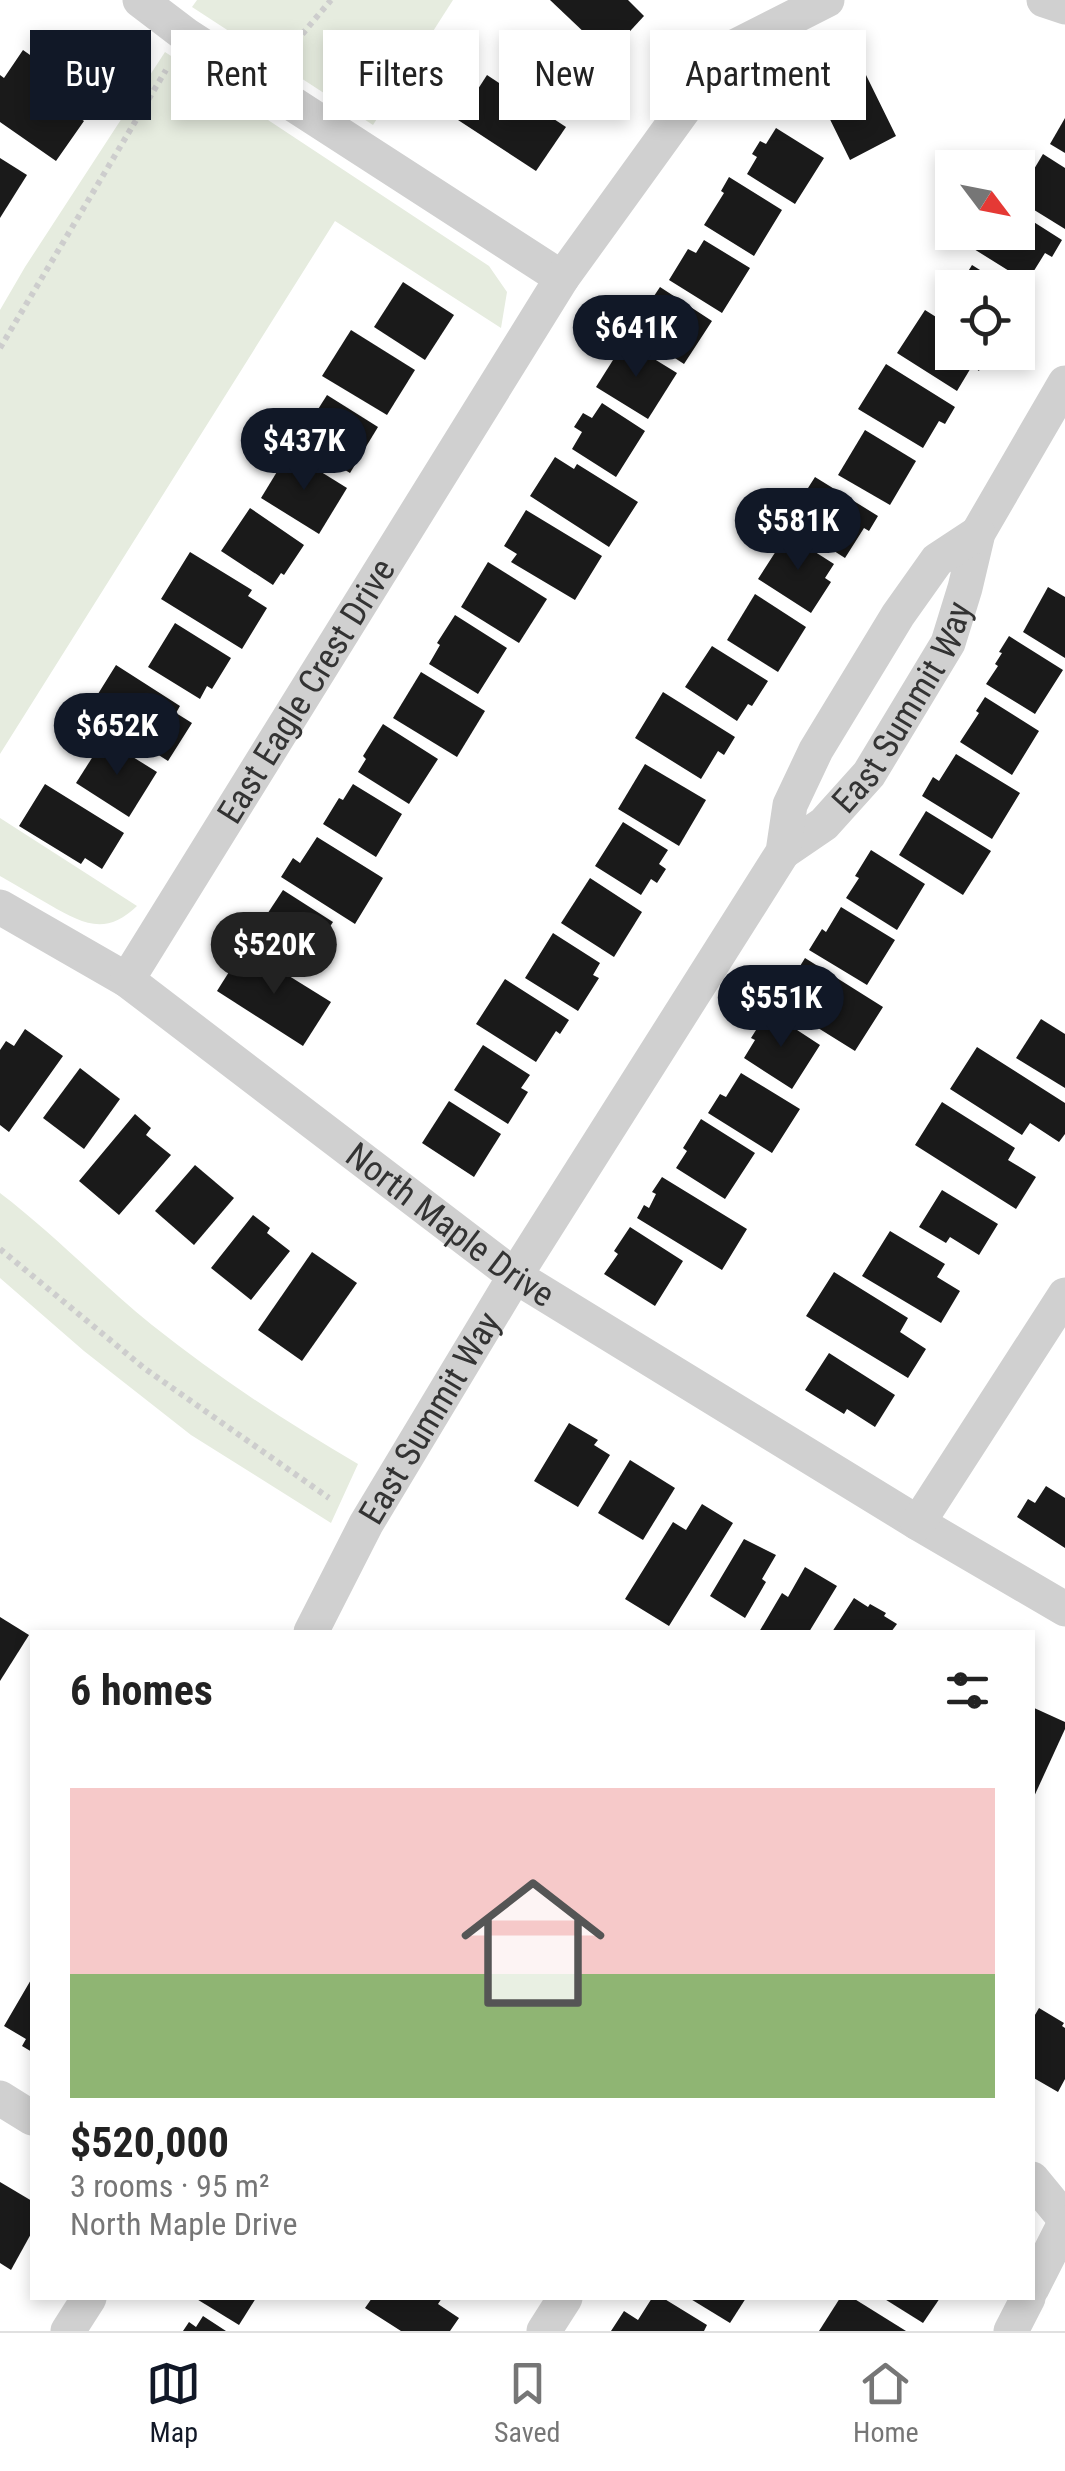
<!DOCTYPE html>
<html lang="en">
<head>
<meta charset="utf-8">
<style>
	body { margin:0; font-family:"Roboto Condensed",sans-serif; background:#f2f2f2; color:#222; height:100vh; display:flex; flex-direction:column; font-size:38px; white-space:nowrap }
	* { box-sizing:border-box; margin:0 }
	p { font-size:32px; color:#767676 }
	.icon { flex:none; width:55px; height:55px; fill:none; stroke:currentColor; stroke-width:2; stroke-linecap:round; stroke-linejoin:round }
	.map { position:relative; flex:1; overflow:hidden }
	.sheet { position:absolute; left:30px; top:1630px; width:1005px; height:670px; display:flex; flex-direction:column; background:#fff; border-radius:0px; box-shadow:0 5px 15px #0003 }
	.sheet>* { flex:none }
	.top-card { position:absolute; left:30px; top:30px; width:1005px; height:90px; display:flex; gap:20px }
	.needle { width:65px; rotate:122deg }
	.tools { position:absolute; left:935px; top:150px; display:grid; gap:20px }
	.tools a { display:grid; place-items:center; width:100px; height:100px; border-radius:0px; background:#fff; box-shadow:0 5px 15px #0003; font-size:50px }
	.price { position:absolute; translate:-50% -85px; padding:0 22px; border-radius:35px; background:#111827; color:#fff; font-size:32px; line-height:65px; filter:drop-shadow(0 2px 5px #0008) }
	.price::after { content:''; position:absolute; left:50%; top:60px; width:30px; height:22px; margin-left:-15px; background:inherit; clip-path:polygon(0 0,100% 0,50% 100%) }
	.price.current { background:#222; color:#fff }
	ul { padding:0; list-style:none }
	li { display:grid; align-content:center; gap:20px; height:530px; padding:0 40px }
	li+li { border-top:2px solid #e0e0e0 }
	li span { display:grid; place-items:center; height:310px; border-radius:0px; color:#555 }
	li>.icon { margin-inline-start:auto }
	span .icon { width:180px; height:180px; fill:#fffc; stroke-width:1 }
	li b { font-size:42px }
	h2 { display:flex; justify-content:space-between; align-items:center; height:120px; padding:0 40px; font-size:42px }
	.chip { padding:0 35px; border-radius:0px; background:#fff; box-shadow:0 5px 15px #0003; font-size:35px; line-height:90px }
	.chip.current { background:#111827; color:#fff }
	.tab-bar { display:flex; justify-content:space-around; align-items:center; height:140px; border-top:2px solid #e0e0e0; background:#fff; font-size:28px; color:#767676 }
	.tab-bar a { display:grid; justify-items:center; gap:5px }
	.tab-bar .current { color:#111827 }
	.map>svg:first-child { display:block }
	.green { fill:#e6ecdf }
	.building { fill:#1a1a1a }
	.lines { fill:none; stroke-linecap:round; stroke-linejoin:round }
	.path { stroke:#cdcdcd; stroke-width:6; stroke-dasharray:5 5; stroke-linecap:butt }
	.minor { stroke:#d0d0d0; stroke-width:35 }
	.labels { text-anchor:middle; stroke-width:10; stroke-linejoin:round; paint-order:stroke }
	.street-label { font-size:35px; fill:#333; stroke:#fff }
</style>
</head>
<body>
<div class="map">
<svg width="1065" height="2331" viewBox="0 0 1065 2331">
	<rect width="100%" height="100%" fill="#fff"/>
	<!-- green -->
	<g class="green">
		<polygon points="197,0 453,0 373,125 192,7"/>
		<polygon points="165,52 489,266 507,292 501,328 335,221 0,754 0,310 25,267"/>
		<path d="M0 818 137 906C106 936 83 924 50 905 33 895 17 886 0 876Z"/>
		<path d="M0 1193C54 1234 100 1283 152 1325 217 1377 286 1422 358 1464L331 1523 191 1435 84 1351 0 1278Z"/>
	</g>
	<!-- building -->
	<g class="building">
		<polygon points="550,0 628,0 644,16 608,55"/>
		<polygon points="534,31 597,72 588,85 590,87 583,98 578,94 564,114 505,76"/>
		<polygon points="23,50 85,94 72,113 84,121 56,161 0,122 0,75 4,78"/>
		<polygon points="487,75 566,127 536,171 458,120"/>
		<polygon points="866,75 896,136 850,160 816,91 836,81 840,88"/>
		<polygon points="1065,118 1065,153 1050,144"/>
		<polygon points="776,128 824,158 795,204 747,174 757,157 752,154 760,141 766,144"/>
		<polygon points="1043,154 1065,168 1065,229 1018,200 1018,196"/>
		<polygon points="0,158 27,175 0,218"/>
		<polygon points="729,177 782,210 754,256 704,225 724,193 721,191"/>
		<polygon points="1018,212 1062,240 1052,257 1045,253 1027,282 961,241 966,232 1018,232"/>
		<polygon points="704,240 750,268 722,313 669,280 688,249 696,253"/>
		<polygon points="972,265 1009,288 958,288"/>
		<polygon points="403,282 454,315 425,360 374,327"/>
		<polygon points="660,287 712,321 684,364 635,332 645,316 642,314"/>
		<polygon points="925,310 952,327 952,352 987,352 979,371 972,366 957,391 897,353"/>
		<polygon points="351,330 415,370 387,415 322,376"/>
		<polygon points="625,341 677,373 648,419 596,387"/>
		<polygon points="886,364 955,407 945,424 939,421 923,448 858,409"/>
		<polygon points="327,395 378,427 350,473 298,441"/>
		<polygon points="602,403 645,431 616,477 572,449 582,432 574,427 583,413 592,418"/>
		<polygon points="865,430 916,461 890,505 838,475"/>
		<polygon points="289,452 347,488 319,534 261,498"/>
		<polygon points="555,457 574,469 577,464 638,502 609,547 530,496"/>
		<polygon points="815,477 878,516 869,531 864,528 845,558 787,521"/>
		<polygon points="250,508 304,545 284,575 281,573 273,585 221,551"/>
		<polygon points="526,510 602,556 575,600 511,562 517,554 504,546"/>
		<polygon points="787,534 834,564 825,578 831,582 811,613 758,579"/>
		<polygon points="190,552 252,590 248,596 267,608 242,649 161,599"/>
		<polygon points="488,562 547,599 519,643 461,607"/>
		<polygon points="1048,587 1065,597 1065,658 1023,632"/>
		<polygon points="755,594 806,627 778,672 727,640"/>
		<polygon points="455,615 507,648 478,694 429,664 440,645 437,643"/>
		<polygon points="175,623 231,658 212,689 207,686 200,699 148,667"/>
		<polygon points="1009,636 1063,670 1035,714 986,684 998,666 995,664 1002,653 999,652"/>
		<polygon points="712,646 768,681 752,706 748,704 737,721 685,687"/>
		<polygon points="116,665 180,706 176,713 192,723 168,761 88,710"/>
		<polygon points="421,672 485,711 457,757 393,718"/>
		<polygon points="663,692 735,737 724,755 718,751 701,779 635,738"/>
		<polygon points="985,697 1039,731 1012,775 960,742 979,713 976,711"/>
		<polygon points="383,724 438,759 409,804 358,772 366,759 363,756"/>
		<polygon points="104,739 157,772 129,817 76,783"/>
		<polygon points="956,754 1020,793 992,839 922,796 933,777 939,781"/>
		<polygon points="645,764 706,800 679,846 618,809"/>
		<polygon points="45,784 124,833 102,869 85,858 81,864 19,826"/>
		<polygon points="353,784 402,814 376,857 323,824 339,798 343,800"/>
		<polygon points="926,811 991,851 963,895 899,855"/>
		<polygon points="623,822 668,850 659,864 666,869 657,883 651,879 641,895 595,866"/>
		<polygon points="317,837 383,878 355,924 281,877 293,858 300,863"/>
		<polygon points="871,850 925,884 897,930 846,898 859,878 855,876"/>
		<polygon points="590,878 642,912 614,957 561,923"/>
		<polygon points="283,890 333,922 304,967 254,934"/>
		<polygon points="841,907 895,940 867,985 809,950 822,929 826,932"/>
		<polygon points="553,933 600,963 593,975 599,978 578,1011 525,978"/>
		<polygon points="244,948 331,1002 303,1046 217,991"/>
		<polygon points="805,958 883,1007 855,1051 794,1013 797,1007 781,997"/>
		<polygon points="505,979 569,1020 560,1034 556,1031 536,1062 476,1024"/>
		<polygon points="768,1011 820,1045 792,1089 744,1058 755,1040 751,1038"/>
		<polygon points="1041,1019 1065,1034 1065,1088 1016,1058"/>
		<polygon points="25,1029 63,1056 9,1132 0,1125 0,1050 6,1041 14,1046"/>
		<polygon points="483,1045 530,1075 521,1088 528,1092 508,1124 454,1090"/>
		<polygon points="977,1047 1065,1103 1065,1134 1059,1142 1030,1123 1022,1135 950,1089"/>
		<polygon points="80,1068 120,1099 84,1149 43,1118"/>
		<polygon points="741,1073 800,1109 772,1153 708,1113 720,1094 726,1097"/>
		<polygon points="449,1101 501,1134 474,1177 422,1143"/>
		<polygon points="942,1102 1015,1148 1008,1160 1036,1177 1016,1209 915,1145"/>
		<polygon points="135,1114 151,1128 146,1135 171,1155 119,1215 79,1181"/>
		<polygon points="701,1119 755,1153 725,1199 676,1168 687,1151 683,1148"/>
		<polygon points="195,1165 234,1198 194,1245 155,1211"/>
		<polygon points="662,1177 747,1229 722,1270 637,1218 644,1205 649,1208 656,1194 652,1192"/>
		<polygon points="942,1190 998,1224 979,1255 950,1237 946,1243 919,1227"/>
		<polygon points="253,1215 270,1228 267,1233 290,1251 251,1300 211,1268"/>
		<polygon points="630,1227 683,1261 655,1306 604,1274 618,1254 614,1251"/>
		<polygon points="890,1231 945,1264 937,1277 960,1291 941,1323 862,1276"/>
		<polygon points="312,1252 357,1283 302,1361 258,1330"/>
		<polygon points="834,1272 908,1318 900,1332 926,1349 908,1378 806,1316"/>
		<polygon points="829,1353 895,1395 875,1427 847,1409 844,1414 805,1390"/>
		<polygon points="569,1423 598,1440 594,1445 610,1455 578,1507 534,1481"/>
		<polygon points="630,1460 675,1488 643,1540 598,1513"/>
		<polygon points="1046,1486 1065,1498 1065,1548 1017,1517 1028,1499 1035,1503"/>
		<polygon points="702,1504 733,1523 669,1626 625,1599 673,1522 686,1530"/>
		<polygon points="744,1539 776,1555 762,1579 766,1582 745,1618 710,1596"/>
		<polygon points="805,1567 837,1586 809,1632 759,1632 782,1593 788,1597"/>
		<polygon points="854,1598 868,1607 870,1604 886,1613 884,1616 897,1624 891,1632 832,1632"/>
		<polygon points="0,1617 29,1635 0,1681"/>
		<polygon points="1032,1707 1065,1722 1065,1729 1032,1801"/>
		<polygon points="32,1978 32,2052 22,2046 26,2039 4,2026"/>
		<polygon points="1039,2008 1064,2023 1062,2026 1065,2028 1065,2079 1058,2092 1032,2077 1032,2020"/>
		<polygon points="0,2182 32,2201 32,2232 11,2270 0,2263"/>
		<polygon points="195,2298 256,2298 239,2325"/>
		<polygon points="372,2298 442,2298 438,2304 459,2318 450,2331 401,2331 365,2308"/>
		<polygon points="652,2298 663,2298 707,2325 704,2331 611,2331 624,2311 638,2320"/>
		<polygon points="689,2298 746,2298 730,2323"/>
		<polygon points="840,2298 853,2298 906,2331 819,2331"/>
		<polygon points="883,2298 940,2298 923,2323"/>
		<polygon points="203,2316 226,2331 183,2331 189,2322 196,2327"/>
	</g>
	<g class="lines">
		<!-- path -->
		<g class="path">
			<polyline points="283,57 331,0"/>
			<polyline points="0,348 166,70"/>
			<polyline points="0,1249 144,1368 329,1498"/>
		</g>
		<!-- minor -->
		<g class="minor">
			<polyline points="140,0 186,35 562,278"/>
			<polyline points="1044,0 1065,7"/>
			<path id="s1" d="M783 852 824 824 869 774 948 643 965 588 978 533 1065 383"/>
			<path id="s2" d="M0 907 127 980 515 1276 918 1523 1065 1609"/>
			<path id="s3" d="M127 980 562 278 726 51 827 0"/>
			<polyline points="918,1523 1065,1295"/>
			<path id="s4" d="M311 1632 366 1524 515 1276 783 852 790 805 816 750 898 615 937 560 978 533"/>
			<polyline points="0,2098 32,2118"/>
			<polyline points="1032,2179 1065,2219"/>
			<polyline points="1032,2288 1065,2223"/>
			<polyline points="68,2331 89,2298"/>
			<polyline points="544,2331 565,2298"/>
			<polyline points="1011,2331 1028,2298"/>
		</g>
	</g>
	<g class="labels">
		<!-- street labels -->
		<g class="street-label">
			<text dy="12" stroke="none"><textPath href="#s3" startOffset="340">East Eagle Crest Drive</textPath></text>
			<text dy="12" stroke="none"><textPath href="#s1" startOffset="192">East Summit Way</textPath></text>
			<text dy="12" stroke="none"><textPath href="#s2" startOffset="552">North Maple Drive</textPath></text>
			<text dy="12" stroke="none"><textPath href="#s4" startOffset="245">East Summit Way</textPath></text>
		</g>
	</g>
</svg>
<div class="tools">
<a><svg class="needle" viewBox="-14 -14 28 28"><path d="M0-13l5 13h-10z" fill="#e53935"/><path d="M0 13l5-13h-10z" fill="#767676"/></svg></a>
<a><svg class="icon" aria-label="locate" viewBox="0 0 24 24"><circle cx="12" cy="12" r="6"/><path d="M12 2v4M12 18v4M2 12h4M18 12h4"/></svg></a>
</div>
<b class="price" style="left:636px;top:380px">$641K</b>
<b class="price" style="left:304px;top:493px">$437K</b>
<b class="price" style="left:798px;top:573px">$581K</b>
<b class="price" style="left:117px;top:778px">$652K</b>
<b class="price current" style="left:274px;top:997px">$520K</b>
<b class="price" style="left:781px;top:1050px">$551K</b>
<div class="top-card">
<a class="chip current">Buy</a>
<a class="chip">Rent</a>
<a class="chip">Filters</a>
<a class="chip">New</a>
<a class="chip">Apartment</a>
</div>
<section class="sheet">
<h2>6 homes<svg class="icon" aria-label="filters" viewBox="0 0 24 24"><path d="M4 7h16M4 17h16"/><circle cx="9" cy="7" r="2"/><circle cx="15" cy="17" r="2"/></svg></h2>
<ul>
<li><span style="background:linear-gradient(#f6c9c9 60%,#8fb573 0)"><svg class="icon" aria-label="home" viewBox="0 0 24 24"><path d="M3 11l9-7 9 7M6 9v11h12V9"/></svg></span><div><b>$520,000</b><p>3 rooms · 95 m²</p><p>North Maple Drive</p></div></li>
</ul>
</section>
</div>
<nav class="tab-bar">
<a class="current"><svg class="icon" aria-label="map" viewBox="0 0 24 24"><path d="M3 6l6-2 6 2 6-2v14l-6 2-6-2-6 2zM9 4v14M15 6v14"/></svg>Map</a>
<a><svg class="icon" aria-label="saved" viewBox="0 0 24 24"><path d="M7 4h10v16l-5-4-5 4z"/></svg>Saved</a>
<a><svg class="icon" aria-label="home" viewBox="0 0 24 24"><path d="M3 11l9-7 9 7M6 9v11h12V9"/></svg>Home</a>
</nav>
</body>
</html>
